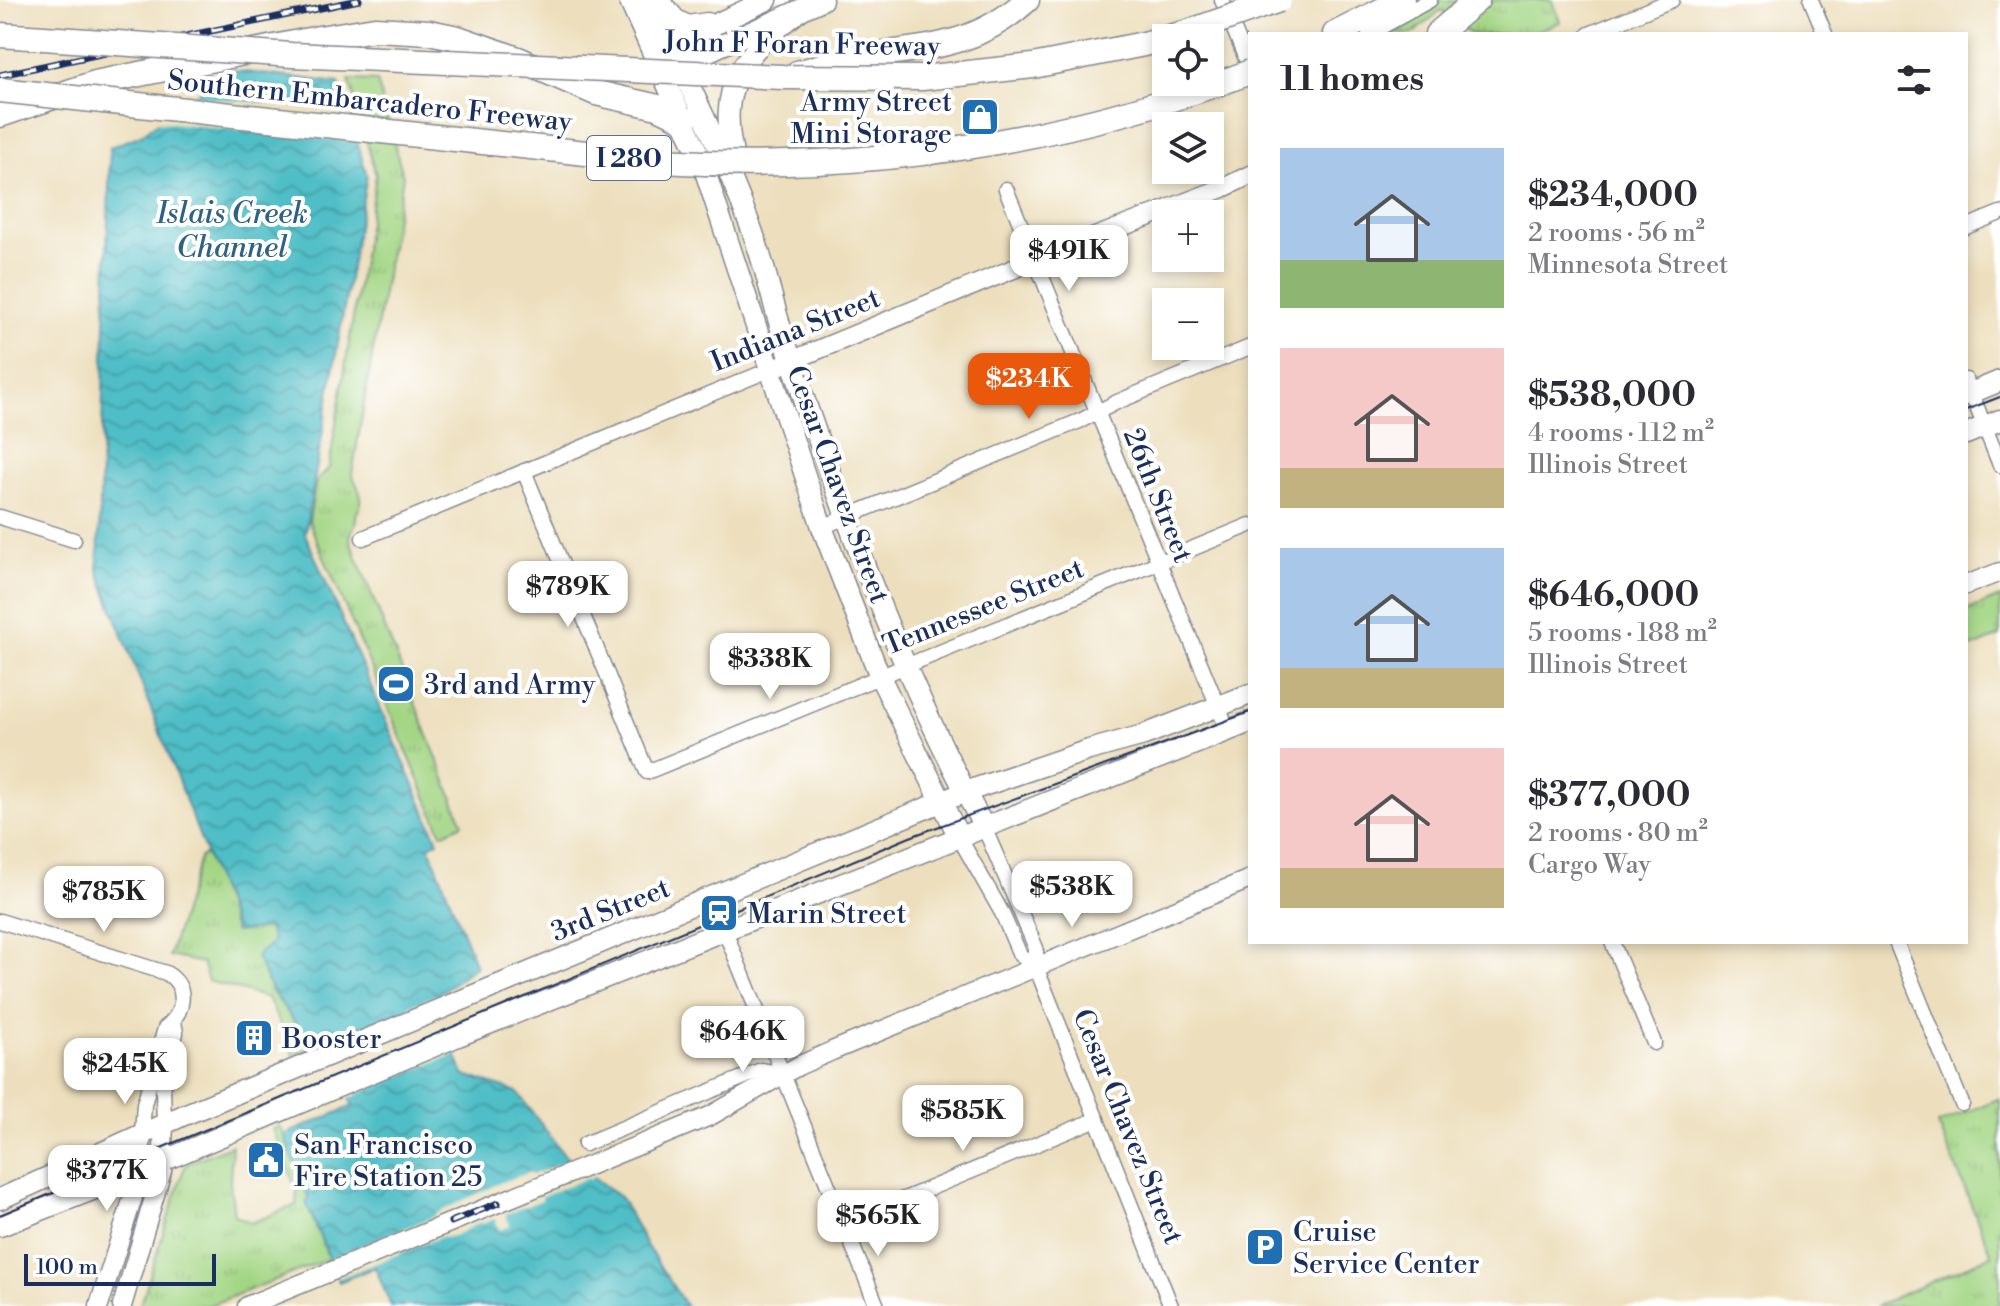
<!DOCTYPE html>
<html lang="en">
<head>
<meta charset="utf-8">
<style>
	body { margin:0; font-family:"Libre Bodoni",serif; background:#f2f2f3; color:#2b2b33; height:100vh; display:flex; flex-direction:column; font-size:30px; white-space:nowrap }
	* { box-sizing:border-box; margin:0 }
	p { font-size:26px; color:#7c7c81 }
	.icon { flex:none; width:44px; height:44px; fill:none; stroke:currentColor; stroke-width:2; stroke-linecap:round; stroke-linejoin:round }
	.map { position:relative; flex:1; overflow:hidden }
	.panel { position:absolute; left:1248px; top:32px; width:720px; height:912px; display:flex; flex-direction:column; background:#fff; border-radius:0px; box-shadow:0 4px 12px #0003 }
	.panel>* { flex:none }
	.fabs { position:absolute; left:1152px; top:24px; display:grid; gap:16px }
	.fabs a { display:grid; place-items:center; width:72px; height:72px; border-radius:0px; background:#fff; box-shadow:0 4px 12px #0003; font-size:40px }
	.scale { position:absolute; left:24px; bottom:20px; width:192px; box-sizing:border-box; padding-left:8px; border:4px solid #1b2f5e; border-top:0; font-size:22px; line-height:28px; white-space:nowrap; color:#1b2f5e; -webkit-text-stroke:6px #fff; paint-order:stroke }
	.price { position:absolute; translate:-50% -68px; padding:0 18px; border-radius:16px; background:#fff; color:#222; font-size:26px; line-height:52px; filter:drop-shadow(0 2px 4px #0008) }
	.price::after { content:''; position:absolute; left:50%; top:48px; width:24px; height:18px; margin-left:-12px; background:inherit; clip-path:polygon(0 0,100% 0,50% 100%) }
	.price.selected { background:#ea580c; color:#fff }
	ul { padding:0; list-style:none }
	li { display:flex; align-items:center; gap:24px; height:200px; padding:0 32px }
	li span { display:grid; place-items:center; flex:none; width:224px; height:160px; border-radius:0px; color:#555 }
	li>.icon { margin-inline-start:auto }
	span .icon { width:96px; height:96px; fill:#fffc; stroke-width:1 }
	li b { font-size:34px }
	h2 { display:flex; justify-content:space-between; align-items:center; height:96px; padding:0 32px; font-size:34px }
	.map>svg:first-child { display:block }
	.park { fill:url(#park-tufts); stroke:#5f8270; stroke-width:2 }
	.water { fill:url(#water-waves); stroke:#367692; stroke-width:2 }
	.pier { fill:#eddfbd }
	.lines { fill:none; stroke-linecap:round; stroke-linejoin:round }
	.street-casing { stroke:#84878e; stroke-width:17 }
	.secondary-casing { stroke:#84878e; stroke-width:21 }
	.primary-casing { stroke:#84878e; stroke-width:23 }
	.highway-casing { stroke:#84878e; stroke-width:27 }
	.street { stroke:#fff; stroke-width:14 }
	.secondary { stroke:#fff; stroke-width:18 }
	.primary { stroke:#fff; stroke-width:20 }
	.highway { stroke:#fff; stroke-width:24 }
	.tram { stroke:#1b2f5e; stroke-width:2 }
	.rail-casing { stroke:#1b2f5e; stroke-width:7 }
	.rail { stroke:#fff; stroke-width:4; stroke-dasharray:12; stroke-linecap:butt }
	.highway-bridge-casing { stroke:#84878e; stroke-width:27; stroke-linecap:butt }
	.highway-bridge { stroke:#fff; stroke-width:24 }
	.labels { text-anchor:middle; stroke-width:8; stroke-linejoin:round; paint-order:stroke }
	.shield { fill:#fff; stroke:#5f6d8e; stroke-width:2 }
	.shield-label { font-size:26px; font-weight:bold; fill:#1b2f5e }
	.street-label { font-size:28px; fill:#1b2f5e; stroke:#fff }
	.poi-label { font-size:28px; fill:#1b2f5e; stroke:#fff; text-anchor:start }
	.water-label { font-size:30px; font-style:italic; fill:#2e6182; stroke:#fff }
</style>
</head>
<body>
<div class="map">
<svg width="2000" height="1306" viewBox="0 0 2000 1306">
	<defs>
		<pattern id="park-tufts" width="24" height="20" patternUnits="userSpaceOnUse" patternTransform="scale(2)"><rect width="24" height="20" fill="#a3d583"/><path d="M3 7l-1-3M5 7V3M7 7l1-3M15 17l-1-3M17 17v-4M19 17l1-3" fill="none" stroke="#8cb774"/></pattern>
		<pattern id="water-waves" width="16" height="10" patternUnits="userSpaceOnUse" patternTransform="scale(2)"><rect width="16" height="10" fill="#50bec6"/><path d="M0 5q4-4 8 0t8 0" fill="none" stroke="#429ba4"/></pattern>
	</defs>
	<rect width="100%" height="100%" fill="#fff"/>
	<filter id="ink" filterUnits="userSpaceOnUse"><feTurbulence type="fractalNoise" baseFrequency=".0125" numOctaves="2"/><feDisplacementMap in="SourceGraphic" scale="16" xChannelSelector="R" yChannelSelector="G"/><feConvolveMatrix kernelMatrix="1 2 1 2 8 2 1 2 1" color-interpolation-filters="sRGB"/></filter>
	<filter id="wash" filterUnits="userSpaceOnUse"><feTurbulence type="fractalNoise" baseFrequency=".006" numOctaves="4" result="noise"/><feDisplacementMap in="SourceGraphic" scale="32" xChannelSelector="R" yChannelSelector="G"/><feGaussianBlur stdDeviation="1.8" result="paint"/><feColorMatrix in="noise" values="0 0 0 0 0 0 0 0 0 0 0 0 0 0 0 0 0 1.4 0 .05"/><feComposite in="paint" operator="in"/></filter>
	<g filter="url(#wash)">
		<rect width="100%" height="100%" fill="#eddfbd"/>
		<!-- park -->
		<g class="park">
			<polygon points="1438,0 1552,0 1560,22 1529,34 1471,34 1441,10 1412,34 1369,34"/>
			<path d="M349 80 377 81 403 176 352 474C358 489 367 500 356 514 358 523 350 531 350 540L463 824 442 834 309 522 316 482 329 468 376 175Z"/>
			<polygon points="2000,597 2000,636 1966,650 1966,611"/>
			<polygon points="206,854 235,932 268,927 273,941 271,990 314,1048 294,1056 268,998 208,981 202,963 169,956 200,857"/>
			<polygon points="2000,1098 2000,1306 1876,1306 1992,1255 1938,1124"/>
			<polygon points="280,1126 310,1200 306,1202 329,1259 208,1306 140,1306 184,1169 188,1163 232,1145 230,1182 234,1215 251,1223 296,1205 297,1191 273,1129"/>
		</g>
		<!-- water -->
		<polygon class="water" points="229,70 339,83 367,175 305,534 438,841 429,846 476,966 434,997 464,1075 517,1092 566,1157 621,1198 646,1245 686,1306 391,1306 375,1267 339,1282 306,1202 309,1199 284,1135 353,1106 323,1047 313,1048 271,989 256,957 273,941 268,928 236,932 98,570 110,147 139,136"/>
		<!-- pier -->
		<g class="pier">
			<polygon points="187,96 352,111 360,142 152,121"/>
			<polygon points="441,993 439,998 460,1052 376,1085 346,1100 322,1043 410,1009 409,1006"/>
			<polygon points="575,1158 596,1175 589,1180 588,1178 542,1196 542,1200 505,1214 510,1226 500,1230 495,1219 482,1224 481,1222 455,1235 444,1238 443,1236 337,1279 329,1259 435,1216 435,1214 502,1182 531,1172 532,1175"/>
		</g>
	</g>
	<g filter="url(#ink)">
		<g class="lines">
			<!-- street casing -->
			<g class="street-casing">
				<g id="street">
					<polyline points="1222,0 1250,69"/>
					<polyline points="1811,0 1825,34"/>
					<polyline points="1369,34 1430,0"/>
					<polyline points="1589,34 1672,0"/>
					<polyline points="1006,189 1228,731"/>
					<polyline points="1966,227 2000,213"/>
					<polyline points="1966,380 2000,465"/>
					<polyline points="524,471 647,772 1250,525"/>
					<polyline points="0,517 74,540"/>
					<polyline points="822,527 1082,420 1117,402 1250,347"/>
					<polyline points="363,538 769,370"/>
					<polyline points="984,827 1036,948 1036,967 1171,1306"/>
					<polyline points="959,837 1002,913 1020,955 1036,967"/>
					<polyline points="711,897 877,1306"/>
					<path d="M0 921 166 973C190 987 184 1013 165 1028L144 1104 142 1134"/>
					<polyline points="1612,942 1654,1043"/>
					<polyline points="1896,942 1962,1104"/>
					<polyline points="164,1123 163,1088 176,1033 174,1021"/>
					<polyline points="585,1144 761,1070 784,1074"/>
					<polyline points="844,1224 1097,1119"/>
				</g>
			</g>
			<!-- secondary casing -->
			<g class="secondary-casing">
				<g id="secondary">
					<polyline points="769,370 1035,260 1223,188 1250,175"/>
					<polyline points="1966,585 2000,572"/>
					<polyline points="99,1306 138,1181 142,1134"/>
					<polyline points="122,1306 162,1171 164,1123"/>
					<polyline points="247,1306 710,1116 798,1066 832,1051 1250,879"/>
				</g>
			</g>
			<!-- primary casing -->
			<g class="primary-casing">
				<g id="primary">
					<polyline points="629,0 702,162 822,527 880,677 959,837"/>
					<path d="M647 0C685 74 721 148 750 225 765 263 772 303 785 341 839 505 901 675 984 827"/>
					<polyline points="658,0 676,20 688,26 707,23"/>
					<polyline points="663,57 671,47 684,39 767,0"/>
					<polyline points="668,64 680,64 822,0"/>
					<path d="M735 162C715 84 743 54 802 9"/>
					<polyline points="1966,395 2000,381"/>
					<polyline points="1966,434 2000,420"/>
					<polyline points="0,1199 184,1115 965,792 1089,750 1144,735 1250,694"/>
					<polyline points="0,1226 118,1180 458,1036 1250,722"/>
				</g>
			</g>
			<!-- highway casing -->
			<g class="highway-casing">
				<g id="highway">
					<polyline points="1335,34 1402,0"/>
					<polyline points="1437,34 1477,0"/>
					<path d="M797 73C817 68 838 60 858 57 924 47 975 48 1027 0"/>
					<polyline points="0,115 95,83 319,38 375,29 429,32 458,38 518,59 596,93 658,107 685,120"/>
				</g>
			</g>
			<!-- street -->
			<use href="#street" class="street"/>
			<!-- secondary -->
			<use href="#secondary" class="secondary"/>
			<!-- primary -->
			<use href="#primary" class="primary"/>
			<!-- highway -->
			<use href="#highway" class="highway"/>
			<!-- tram -->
			<g class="tram">
				<polyline points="1966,410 2000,397"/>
				<polyline points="0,1215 910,837 1250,712"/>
			</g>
			<!-- rail casing -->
			<g class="rail-casing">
				<g id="rail">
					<polyline points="0,75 359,0"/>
					<polyline points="451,1222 498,1203"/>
				</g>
			</g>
			<!-- rail -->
			<use href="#rail" class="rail"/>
			<!-- highway-bridge casing -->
			<g class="highway-bridge-casing">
				<g id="highway-bridge">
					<polyline points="0,35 292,55 783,77 922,78 1033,66 1144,44 1188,32 1279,0"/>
					<path d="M0 90 660 161C862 173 1060 144 1250 72"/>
				</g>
			</g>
			<!-- highway-bridge -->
			<use href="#highway-bridge" class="highway-bridge"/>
		</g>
	</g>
	<!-- icons -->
	<defs>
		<g id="shop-square" transform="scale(2)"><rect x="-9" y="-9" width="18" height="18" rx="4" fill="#1f6fb2" stroke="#fff"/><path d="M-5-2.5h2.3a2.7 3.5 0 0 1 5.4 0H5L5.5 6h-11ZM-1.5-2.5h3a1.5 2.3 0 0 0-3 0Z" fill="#fff"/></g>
		<g id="stadium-square" transform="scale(2)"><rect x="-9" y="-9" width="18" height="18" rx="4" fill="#1f6fb2" stroke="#fff"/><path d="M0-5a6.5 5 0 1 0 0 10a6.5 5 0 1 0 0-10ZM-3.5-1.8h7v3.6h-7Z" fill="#fff"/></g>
		<g id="station-square" transform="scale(2)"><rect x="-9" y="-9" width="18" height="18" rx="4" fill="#1f6fb2" stroke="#fff"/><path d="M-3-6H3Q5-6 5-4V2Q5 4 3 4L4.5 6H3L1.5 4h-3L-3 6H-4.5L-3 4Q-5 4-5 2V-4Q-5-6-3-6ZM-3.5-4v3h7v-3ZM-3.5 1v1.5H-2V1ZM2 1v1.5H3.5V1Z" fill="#fff"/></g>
		<g id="building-square" transform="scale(2)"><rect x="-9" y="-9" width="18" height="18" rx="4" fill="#1f6fb2" stroke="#fff"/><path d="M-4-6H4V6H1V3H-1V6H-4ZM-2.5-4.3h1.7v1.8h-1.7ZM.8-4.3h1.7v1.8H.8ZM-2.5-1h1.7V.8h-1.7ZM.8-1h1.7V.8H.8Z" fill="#fff"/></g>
		<g id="civic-square" transform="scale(2)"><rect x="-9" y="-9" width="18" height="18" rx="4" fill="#1f6fb2" stroke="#fff"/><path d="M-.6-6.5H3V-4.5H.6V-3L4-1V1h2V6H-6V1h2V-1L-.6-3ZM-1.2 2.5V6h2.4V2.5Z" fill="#fff"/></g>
		<g id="parking-square" transform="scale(2)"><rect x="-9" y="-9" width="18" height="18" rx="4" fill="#1f6fb2" stroke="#fff"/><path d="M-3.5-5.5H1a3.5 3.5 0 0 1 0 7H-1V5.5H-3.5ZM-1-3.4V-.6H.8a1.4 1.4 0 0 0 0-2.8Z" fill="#fff"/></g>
	</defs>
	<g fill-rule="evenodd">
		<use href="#shop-square" x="980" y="117"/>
		<use href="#stadium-square" x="396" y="684"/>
		<use href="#station-square" x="719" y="913"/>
		<use href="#building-square" x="254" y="1038"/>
		<use href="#civic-square" x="266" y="1160"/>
		<use href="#parking-square" x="1265" y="1247"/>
	</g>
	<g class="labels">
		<!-- shield labels -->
		<rect class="shield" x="587" y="136" width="84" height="44" rx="6"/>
		<g class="shield-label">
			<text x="629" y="167">I 280</text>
		</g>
		<!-- street labels -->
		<g class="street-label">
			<text transform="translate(802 43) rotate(1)" y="10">John F Foran Freeway</text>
			<text transform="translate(370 100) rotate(6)" y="10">Southern Embarcadero Freeway</text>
			<text transform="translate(795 329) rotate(-22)" y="10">Indiana Street</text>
			<text transform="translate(839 484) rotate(70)" y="10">Cesar Chavez Street</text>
			<text transform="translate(1159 495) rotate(68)" y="10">26th Street</text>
			<text transform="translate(983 606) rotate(-22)" y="10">Tennessee Street</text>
			<text transform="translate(610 909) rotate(-22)" y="10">3rd Street</text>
			<text transform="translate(1129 1126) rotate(68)" y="10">Cesar Chavez Street</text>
		</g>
		<!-- poi labels -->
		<g class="poi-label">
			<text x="952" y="111" text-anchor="end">Army Street<tspan x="952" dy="32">Mini Storage</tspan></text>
			<text x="424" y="694">3rd and Army</text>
			<text x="747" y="923">Marin Street</text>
			<text x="282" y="1048">Booster</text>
			<text x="294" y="1154">San Francisco<tspan x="294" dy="32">Fire Station 25</tspan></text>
			<text x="1293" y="1241">Cruise<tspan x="1293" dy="32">Service Center</tspan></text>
		</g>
		<!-- water labels -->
		<g class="water-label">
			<text x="232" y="223">Islais Creek<tspan x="232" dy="34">Channel</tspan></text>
		</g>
	</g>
</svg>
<div class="fabs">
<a><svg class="icon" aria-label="locate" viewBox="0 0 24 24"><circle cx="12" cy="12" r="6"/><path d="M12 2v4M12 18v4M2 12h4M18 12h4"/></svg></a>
<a><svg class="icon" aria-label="layers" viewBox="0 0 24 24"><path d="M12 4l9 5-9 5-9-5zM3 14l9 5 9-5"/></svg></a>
<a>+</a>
<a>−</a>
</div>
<div class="scale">100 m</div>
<b class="price" style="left:1069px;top:293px">$491K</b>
<b class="price selected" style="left:1029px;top:421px">$234K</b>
<b class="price" style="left:568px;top:629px">$789K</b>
<b class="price" style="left:770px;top:701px">$338K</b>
<b class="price" style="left:1072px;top:929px">$538K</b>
<b class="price" style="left:104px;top:934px">$785K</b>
<b class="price" style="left:743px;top:1074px">$646K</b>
<b class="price" style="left:125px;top:1106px">$245K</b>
<b class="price" style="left:963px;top:1153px">$585K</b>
<b class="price" style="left:107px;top:1213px">$377K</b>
<b class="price" style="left:878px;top:1258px">$565K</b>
<section class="panel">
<h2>11 homes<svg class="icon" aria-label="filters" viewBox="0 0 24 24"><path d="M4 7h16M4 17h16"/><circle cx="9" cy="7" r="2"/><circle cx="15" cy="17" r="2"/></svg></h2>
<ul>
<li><span style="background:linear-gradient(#a9c7e8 70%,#8fb573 0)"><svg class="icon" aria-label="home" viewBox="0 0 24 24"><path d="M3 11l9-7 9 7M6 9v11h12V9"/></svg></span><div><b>$234,000</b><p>2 rooms · 56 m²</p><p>Minnesota Street</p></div></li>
<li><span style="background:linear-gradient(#f6c9c9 75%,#c2b280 0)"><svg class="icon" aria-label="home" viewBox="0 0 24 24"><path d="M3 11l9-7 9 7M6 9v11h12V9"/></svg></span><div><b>$538,000</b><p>4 rooms · 112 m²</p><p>Illinois Street</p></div></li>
<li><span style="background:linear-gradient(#a9c7e8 75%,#c2b280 0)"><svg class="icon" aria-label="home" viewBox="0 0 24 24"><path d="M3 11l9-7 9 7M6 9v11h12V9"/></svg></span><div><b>$646,000</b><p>5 rooms · 188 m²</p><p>Illinois Street</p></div></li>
<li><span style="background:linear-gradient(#f6c9c9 75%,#c2b280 0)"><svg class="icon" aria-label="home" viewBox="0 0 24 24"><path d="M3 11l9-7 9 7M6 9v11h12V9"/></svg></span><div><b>$377,000</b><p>2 rooms · 80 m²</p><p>Cargo Way</p></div></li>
</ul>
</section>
</div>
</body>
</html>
